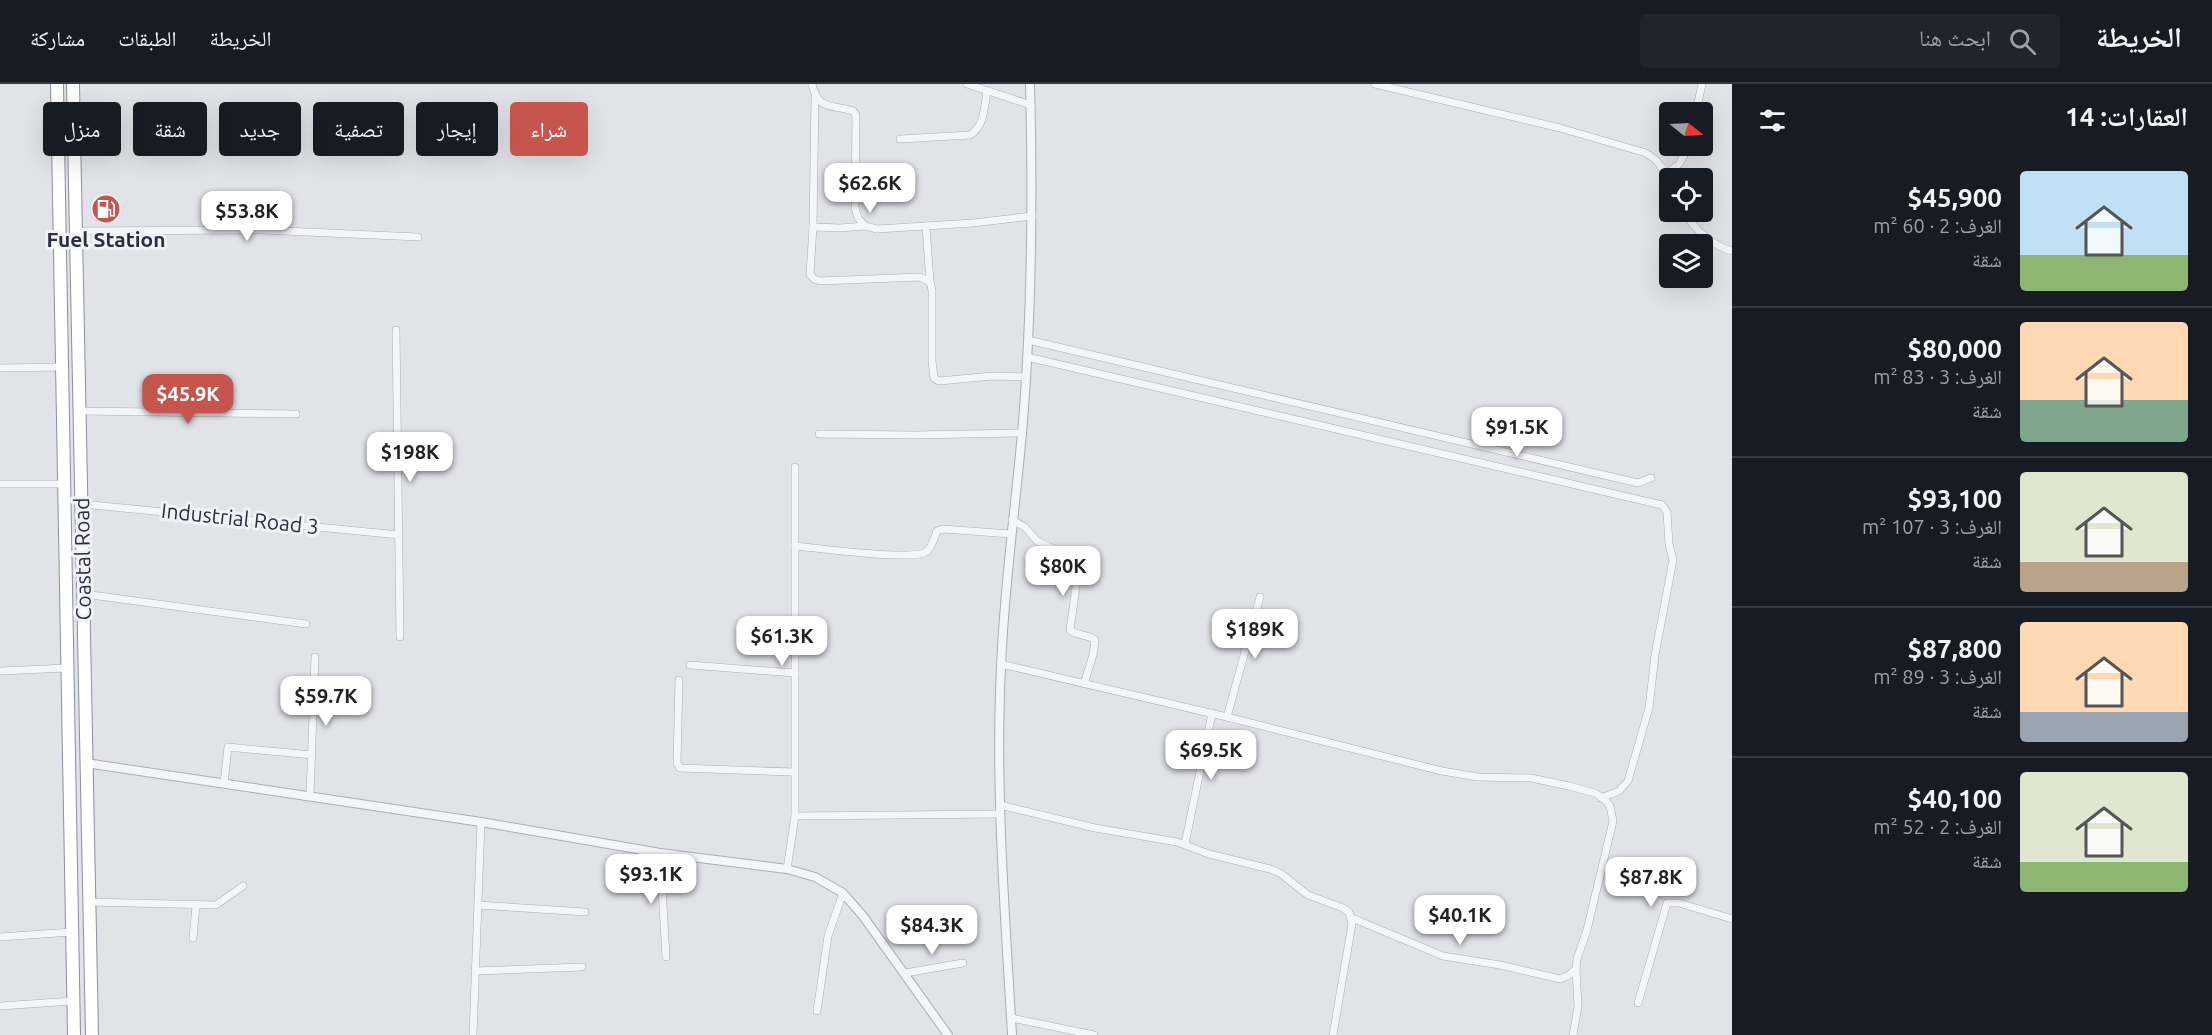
<!DOCTYPE html>
<html lang="ar">
<head>
<meta charset="utf-8">
<style>
	body { margin:0; font-family:Ubuntu,"Noto Naskh Arabic",sans-serif; background:#20242c; color:#f1f3f6; direction:rtl; height:100vh; display:flex; flex-direction:column; font-size:22px; white-space:nowrap }
	* { box-sizing:border-box; margin:0 }
	p { font-size:20px; color:#9ea1a6 }
	.icon { flex:none; width:33px; height:33px; fill:none; stroke:currentColor; stroke-width:2; stroke-linecap:round; stroke-linejoin:round }
	.map { position:relative; flex:1; overflow:hidden; direction:ltr }
	.details { display:flex; flex-direction:column; background:#171b24; width:480px }
	.details>* { flex:none }
	.guide { position:absolute; left:18px; top:18px; width:570px; height:54px; direction:rtl; display:flex; gap:12px }
	.needle { width:39px; rotate:108deg }
	.tools { position:absolute; left:1659px; top:18px; display:grid; gap:12px }
	.tools a { display:grid; place-items:center; width:54px; height:54px; border-radius:6px; background:#171b24; box-shadow:0 6px 24px #0002; font-size:30px }
	.price { position:absolute; translate:-50% -51px; padding:0 14px; border-radius:12px; background:#fff; color:#222; font-size:20px; line-height:39px; filter:drop-shadow(0 2px 3px #0008) }
	.price::after { content:''; position:absolute; left:50%; top:36px; width:18px; height:14px; margin-left:-9px; background:inherit; clip-path:polygon(0 0,100% 0,50% 100%) }
	.price.active { background:#c6554e; color:#fff }
	ul { padding:0; list-style:none }
	li { display:flex; align-items:center; gap:18px; height:150px; padding:0 24px }
	li+li { border-top:2px solid #363941 }
	li span { display:grid; place-items:center; flex:none; width:168px; height:120px; border-radius:6px; color:#555 }
	li>.icon { margin-inline-start:auto }
	span .icon { width:72px; height:72px; fill:#fffc; stroke-width:1 }
	li b { font-size:26px }
	h2 { display:flex; justify-content:space-between; align-items:center; height:72px; padding:0 24px; font-size:26px }
	.chip { padding:0 21px; border-radius:6px; background:#171b24; box-shadow:0 6px 24px #0002; font-size:21px; line-height:54px }
	.chip.active { background:#c6554e; color:#fff }
	header { display:flex; align-items:center; gap:36px; box-sizing:border-box; height:84px; padding:0 30px; background:#171b24; border-bottom:2px solid #363941 }
	header strong { font-size:28px }
	nav { display:flex; gap:33px; margin-inline-start:auto; font-size:21px }
	.search { width:420px; height:54px; background:#20242c; display:flex; align-items:center; gap:15px; box-sizing:border-box; padding:0 21px; border-radius:6px; color:#9ea1a6; font-size:22px }
	main { display:flex; flex:1; min-height:0 }
	.map>svg:first-child { display:block }
	.lines { fill:none; stroke-linecap:round; stroke-linejoin:round }
	.minor-casing { stroke:#abadb6; stroke-width:8 }
	.tertiary-casing { stroke:#abadb6; stroke-width:10 }
	.trunk-casing { stroke:#8a8e9f; stroke-width:14 }
	.minor { stroke:#f4f5f8; stroke-width:7 }
	.tertiary { stroke:#f4f5f8; stroke-width:8 }
	.trunk { stroke:#fff; stroke-width:12 }
	.labels { text-anchor:middle; stroke-width:6; stroke-linejoin:round; paint-order:stroke }
	.poi-label { font-size:21px; font-weight:bold; fill:#2b2e40; stroke:#f1f2f7 }
	.street-label { font-size:21px; fill:#2b2e40; stroke:#f1f2f7 }
</style>
</head>
<body>
<header>
<strong>الخريطة</strong>
<div class="search"><svg class="icon" aria-label="search" viewBox="0 0 24 24"><circle cx="10" cy="10" r="6"/><path d="M15 15l6 6"/></svg>ابحث هنا</div>
<nav><a>الخريطة</a><a>الطبقات</a><a>مشاركة</a></nav>
</header>
<main>
<section class="details">
<h2>العقارات: 14<svg class="icon" aria-label="filters" viewBox="0 0 24 24"><path d="M4 7h16M4 17h16"/><circle cx="9" cy="7" r="2"/><circle cx="15" cy="17" r="2"/></svg></h2>
<ul>
<li><span style="background:linear-gradient(#bfe0f5 70%,#8fb573 0)"><svg class="icon" aria-label="home" viewBox="0 0 24 24"><path d="M3 11l9-7 9 7M6 9v11h12V9"/></svg></span><div><b>$45,900</b><p>الغرف: 2 · 60 m²</p><p>شقة</p></div></li>
<li><span style="background:linear-gradient(#ffd9b3 65%,#7fa58c 0)"><svg class="icon" aria-label="home" viewBox="0 0 24 24"><path d="M3 11l9-7 9 7M6 9v11h12V9"/></svg></span><div><b>$80,000</b><p>الغرف: 3 · 83 m²</p><p>شقة</p></div></li>
<li><span style="background:linear-gradient(#dfe7d0 75%,#b9a48a 0)"><svg class="icon" aria-label="home" viewBox="0 0 24 24"><path d="M3 11l9-7 9 7M6 9v11h12V9"/></svg></span><div><b>$93,100</b><p>الغرف: 3 · 107 m²</p><p>شقة</p></div></li>
<li><span style="background:linear-gradient(#ffd9b3 75%,#9aa5b1 0)"><svg class="icon" aria-label="home" viewBox="0 0 24 24"><path d="M3 11l9-7 9 7M6 9v11h12V9"/></svg></span><div><b>$87,800</b><p>الغرف: 3 · 89 m²</p><p>شقة</p></div></li>
<li><span style="background:linear-gradient(#dfe7d0 75%,#8fb573 0)"><svg class="icon" aria-label="home" viewBox="0 0 24 24"><path d="M3 11l9-7 9 7M6 9v11h12V9"/></svg></span><div><b>$40,100</b><p>الغرف: 2 · 52 m²</p><p>شقة</p></div></li>
</ul>
</section>
<div class="map">
<svg width="1732" height="951" viewBox="0 0 1732 951">
	<rect width="100%" height="100%" fill="#e2e3e9"/>
	<g class="lines">
		<!-- minor casing -->
		<g class="minor-casing">
			<g id="minor">
				<path d="M812 0C818 27 831 20 853 27L856 31 855 124 858 134 865 142 877 145 973 139 1032 132"/>
				<polyline points="967,0 1031,21"/>
				<polyline points="1375,0 1560,44 1646,69 1656,76 1670,94"/>
				<polyline points="815,14 813,143 840,144 865,142"/>
				<polyline points="1696,28 1702,0"/>
				<path d="M900 55 970 51C985 42 984 23 987 7"/>
				<polyline points="1666,90 1679,80 1689,62"/>
				<path d="M1685 128C1693 145 1713 162 1732 167"/>
				<polyline points="926,142 930,198"/>
				<polyline points="813,143 810,190 814,195 820,197 920,193 930,198 932,206 932,277 934,294 939,297 993,292 1026,293"/>
				<polyline points="76,147 263,146 418,153"/>
				<polyline points="396,246 400,553"/>
				<polyline points="1028,256 1638,399 1651,394"/>
				<polyline points="1027,273 1662,421 1667,428 1669,460 1673,476 1655,571 1649,624 1628,697 1619,707 1601,714"/>
				<polyline points="0,284 62,283"/>
				<polyline points="81,327 296,330"/>
				<polyline points="819,350 916,351 1022,349"/>
				<polyline points="0,400 64,400"/>
				<polyline points="82,420 399,451"/>
				<path d="M1012 436 1025 443 1037 457 1072 474 1079 481 1070 546C1077 552 1088 550 1095 556L1093 571 1084 600"/>
				<path d="M795 462C817 464 913 477 926 468 932 464 934 454 937 447L943 445 1011 450"/>
				<polyline points="84,510 306,540"/>
				<polyline points="1001,580 1227,633 1442,687 1478,693 1531,694 1569,702 1595,709 1604,715 1610,722 1613,737 1587,846 1577,875 1576,885 1578,923 1573,951"/>
				<polyline points="690,581 795,589"/>
				<polyline points="0,587 67,584"/>
				<polyline points="679,596 677,679 680,684 794,688"/>
				<polyline points="1227,633 1260,513"/>
				<polyline points="224,700 228,663 312,671"/>
				<polyline points="310,713 315,573"/>
				<polyline points="1000,721 1095,744 1177,758 1209,770 1270,785 1280,789 1308,811 1343,824 1349,828 1352,840 1333,951"/>
				<polyline points="795,732 1000,730"/>
				<polyline points="1185,760 1212,629"/>
				<polyline points="660,769 666,873"/>
				<polyline points="787,785 795,732 795,383"/>
				<polyline points="89,818 216,821 243,802"/>
				<polyline points="478,821 585,828"/>
				<polyline points="1352,834 1443,872 1500,881 1560,895 1569,891 1576,885"/>
				<polyline points="0,853 72,848"/>
				<polyline points="193,854 196,822"/>
				<polyline points="475,887 582,883"/>
				<polyline points="905,889 963,879"/>
				<polyline points="1638,919 1667,819 1679,819 1732,835"/>
				<polyline points="0,922 73,917"/>
				<polyline points="817,927 828,852 843,809"/>
				<polyline points="1011,934 1094,951"/>
				<polyline points="473,951 481,738"/>
			</g>
		</g>
		<!-- tertiary casing -->
		<g class="tertiary-casing">
			<g id="tertiary">
				<polyline points="86,679 481,738 660,769 787,785 815,793 843,809 863,832 948,951"/>
				<path d="M1012 951C1005 828 995 706 1001 583 1004 505 1015 427 1022 349 1032 233 1033 116 1030 0"/>
			</g>
		</g>
		<!-- trunk casing -->
		<g class="trunk-casing">
			<g id="trunk">
				<polyline points="57,0 74,951"/>
				<polyline points="73,0 92,951"/>
			</g>
		</g>
		<!-- minor -->
		<use href="#minor" class="minor"/>
		<!-- tertiary -->
		<use href="#tertiary" class="tertiary"/>
		<!-- trunk -->
		<use href="#trunk" class="trunk"/>
	</g>
	<!-- icons -->
	<defs>
		<g id="fuel-disc" transform="scale(1.5)"><circle r="9.5" fill="#c6554e" stroke="#f1f2f7"/><path d="M-5.5-6h7V0h2V4h1.3V-2.5L3-4.5l.8-.8L6-3V5H2.5V1h-1V6h-7ZM-4.2-4.7v3.2H.2V-4.7Z" fill="#fff"/></g>
	</defs>
	<g fill-rule="evenodd">
		<use href="#fuel-disc" x="106" y="125"/>
	</g>
	<g class="labels">
		<!-- poi labels -->
		<g class="poi-label">
			<text x="106" y="163">Fuel Station</text>
		</g>
		<!-- street labels -->
		<g class="street-label">
			<text transform="translate(240 435) rotate(6)" y="7">Industrial Road 3</text>
			<text transform="translate(83 475) rotate(-91)" y="7">Coastal Road</text>
		</g>
	</g>
</svg>
<div class="tools">
<a><svg class="needle" viewBox="-14 -14 28 28"><path d="M0-13l5 13h-10z" fill="#e53935"/><path d="M0 13l5-13h-10z" fill="#9ea1a6"/></svg></a>
<a><svg class="icon" aria-label="locate" viewBox="0 0 24 24"><circle cx="12" cy="12" r="6"/><path d="M12 2v4M12 18v4M2 12h4M18 12h4"/></svg></a>
<a><svg class="icon" aria-label="layers" viewBox="0 0 24 24"><path d="M12 4l9 5-9 5-9-5zM3 14l9 5 9-5"/></svg></a>
</div>
<b class="price" style="left:870px;top:130px">$62.6K</b>
<b class="price" style="left:247px;top:158px">$53.8K</b>
<b class="price active" style="left:188px;top:341px">$45.9K</b>
<b class="price" style="left:1517px;top:374px">$91.5K</b>
<b class="price" style="left:410px;top:399px">$198K</b>
<b class="price" style="left:1063px;top:513px">$80K</b>
<b class="price" style="left:1255px;top:576px">$189K</b>
<b class="price" style="left:782px;top:583px">$61.3K</b>
<b class="price" style="left:326px;top:643px">$59.7K</b>
<b class="price" style="left:1211px;top:697px">$69.5K</b>
<b class="price" style="left:651px;top:821px">$93.1K</b>
<b class="price" style="left:1651px;top:824px">$87.8K</b>
<b class="price" style="left:1460px;top:862px">$40.1K</b>
<b class="price" style="left:932px;top:872px">$84.3K</b>
<div class="guide">
<a class="chip active">شراء</a>
<a class="chip">إيجار</a>
<a class="chip">تصفية</a>
<a class="chip">جديد</a>
<a class="chip">شقة</a>
<a class="chip">منزل</a>
</div>
</div>
</main>
</body>
</html>
